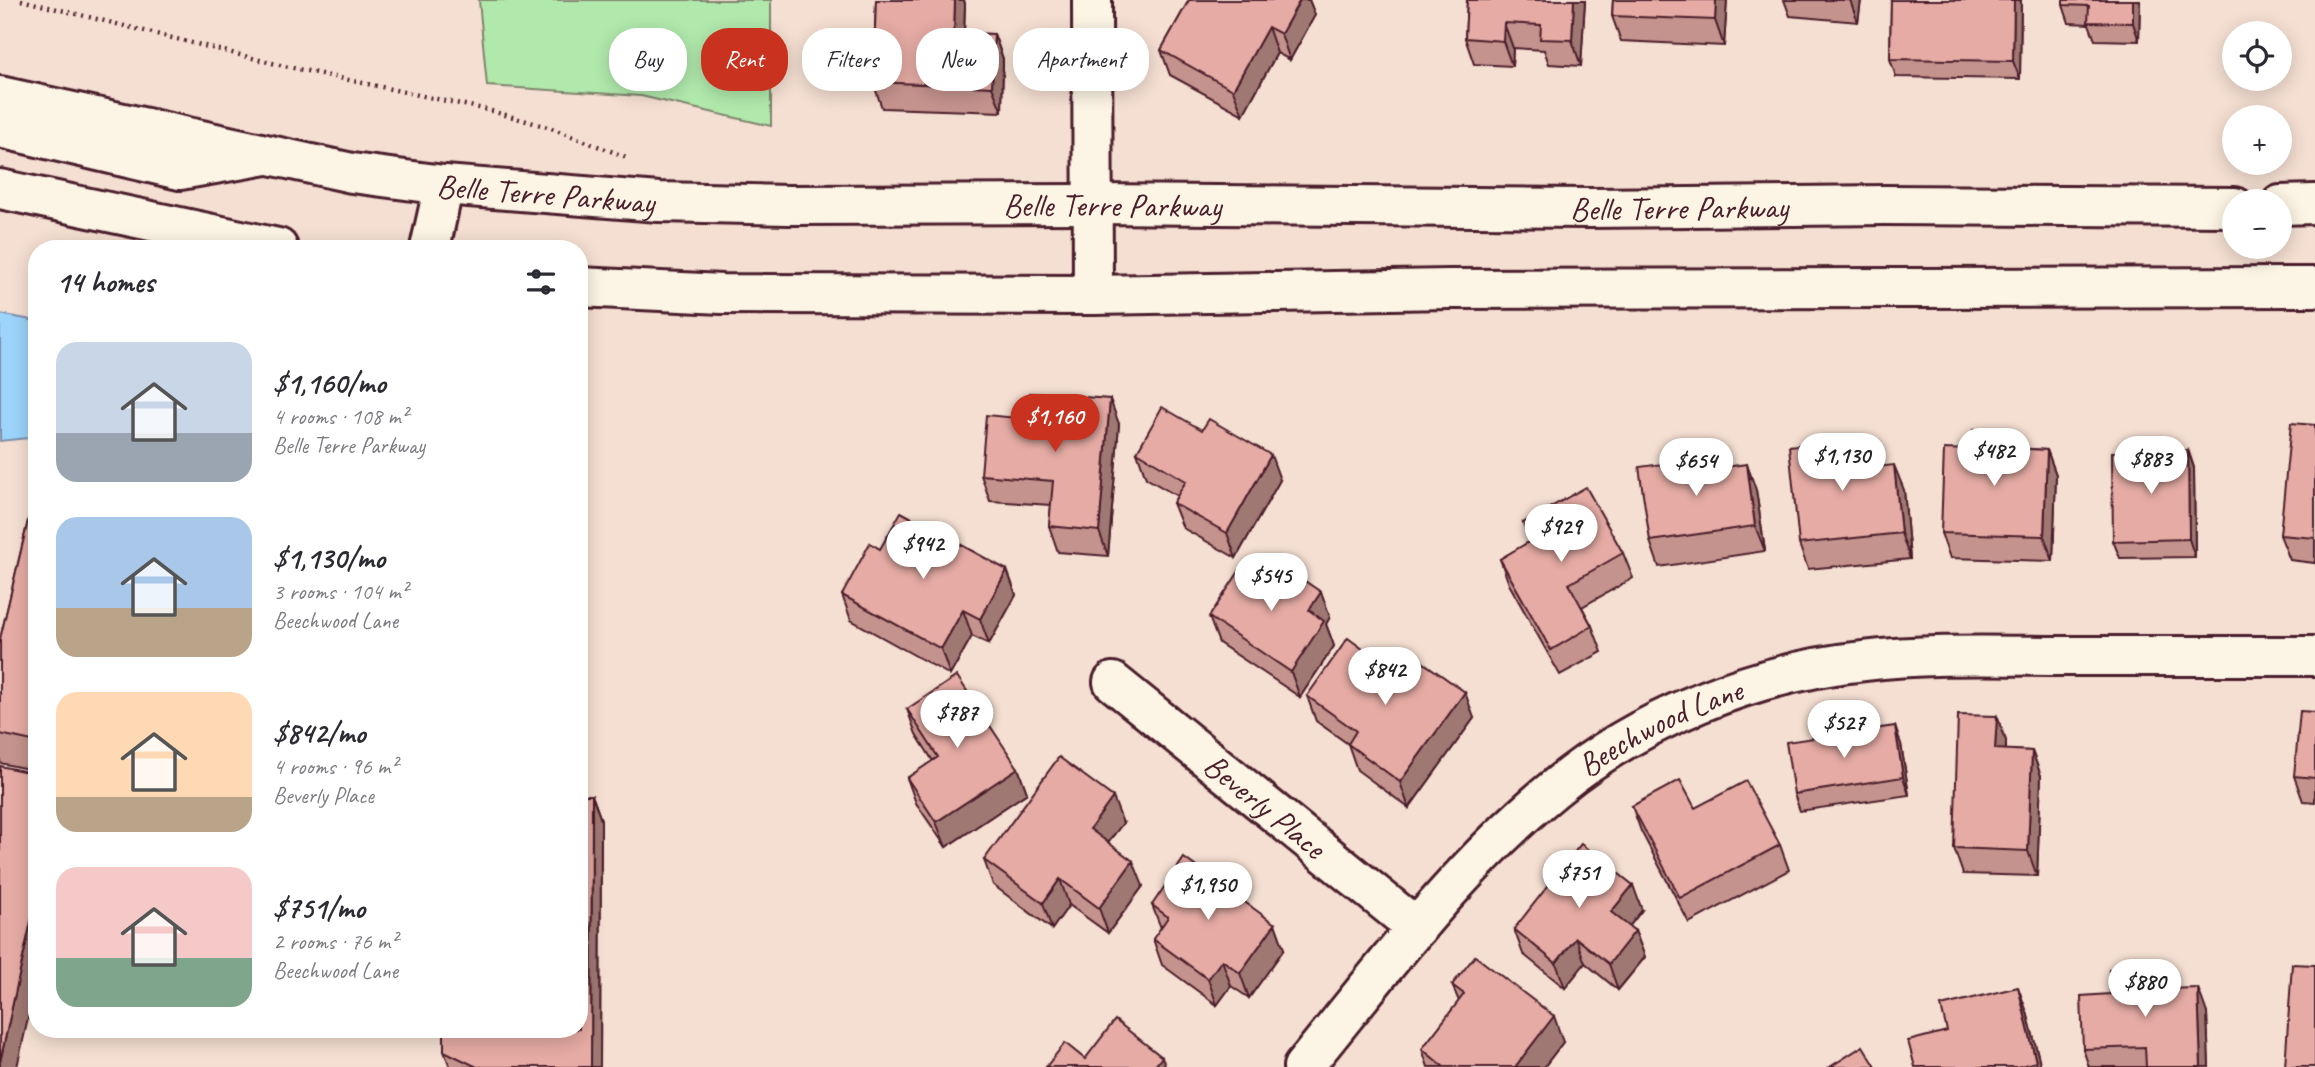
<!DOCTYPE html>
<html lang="en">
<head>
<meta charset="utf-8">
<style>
	body { margin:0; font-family:Caveat,sans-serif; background:#f7f7f7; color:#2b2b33; height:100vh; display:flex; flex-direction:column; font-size:26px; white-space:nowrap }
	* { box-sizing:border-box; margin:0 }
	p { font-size:23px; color:#7c7c81 }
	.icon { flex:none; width:38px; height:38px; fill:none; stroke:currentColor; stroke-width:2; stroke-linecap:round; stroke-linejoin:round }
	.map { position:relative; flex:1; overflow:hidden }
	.side { position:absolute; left:28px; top:240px; width:560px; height:798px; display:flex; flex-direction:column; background:#fff; border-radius:28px; box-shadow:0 4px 18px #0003 }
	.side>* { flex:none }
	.hud { position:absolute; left:609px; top:28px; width:665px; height:63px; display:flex; gap:14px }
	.fabs { position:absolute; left:2222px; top:21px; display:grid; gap:14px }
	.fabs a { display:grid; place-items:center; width:70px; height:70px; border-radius:50%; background:#fff; box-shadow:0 4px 18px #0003; font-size:35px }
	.price { position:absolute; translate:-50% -60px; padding:0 16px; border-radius:24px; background:#fff; color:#222; font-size:23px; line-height:46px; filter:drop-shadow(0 2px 4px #0008) }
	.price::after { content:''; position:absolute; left:50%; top:42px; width:21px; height:16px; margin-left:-10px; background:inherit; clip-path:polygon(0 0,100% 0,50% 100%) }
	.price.active { background:#c8321e; color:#fff }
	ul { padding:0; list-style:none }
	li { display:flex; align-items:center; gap:21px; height:175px; padding:0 28px }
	li span { display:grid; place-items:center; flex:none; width:196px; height:140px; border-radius:21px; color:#555 }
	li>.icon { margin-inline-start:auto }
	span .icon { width:84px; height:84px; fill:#fffc; stroke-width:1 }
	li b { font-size:30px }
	h2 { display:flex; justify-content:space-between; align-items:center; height:84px; padding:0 28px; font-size:30px }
	.pill { padding:0 24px; border-radius:28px; background:#fff; box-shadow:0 4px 18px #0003; font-size:24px; line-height:63px }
	.pill.active { background:#c8321e; color:#fff }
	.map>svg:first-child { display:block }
	.green { fill:#b1e9ac; stroke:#7e846c; stroke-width:2 }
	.water { fill:#9cd4fb; stroke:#7b8ca8; stroke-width:2 }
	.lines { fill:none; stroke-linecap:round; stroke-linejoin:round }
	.minor-casing { stroke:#4a1f2b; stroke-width:44 }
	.major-casing { stroke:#4a1f2b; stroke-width:44 }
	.path { stroke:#4a1f2b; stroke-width:4.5; stroke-dasharray:2 5; stroke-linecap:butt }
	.minor { stroke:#fcf5e5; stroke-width:38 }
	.major { stroke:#fcf5e5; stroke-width:38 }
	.wall { fill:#c5938d; stroke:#4a1f2b; stroke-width:2 }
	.shaded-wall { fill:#a07873; stroke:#4a1f2b; stroke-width:2 }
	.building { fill:#e5aba4; stroke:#4a1f2b; stroke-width:2 }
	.labels { text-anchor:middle; stroke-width:5; stroke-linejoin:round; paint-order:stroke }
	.street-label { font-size:33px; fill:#4a1f2b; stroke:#fcf5e5 }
</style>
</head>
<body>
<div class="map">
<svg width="2315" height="1067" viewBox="0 0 2315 1067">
	<rect width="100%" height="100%" fill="#f5dfd2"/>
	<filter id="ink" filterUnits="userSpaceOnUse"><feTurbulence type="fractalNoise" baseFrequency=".0143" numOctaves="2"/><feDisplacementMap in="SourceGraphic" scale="14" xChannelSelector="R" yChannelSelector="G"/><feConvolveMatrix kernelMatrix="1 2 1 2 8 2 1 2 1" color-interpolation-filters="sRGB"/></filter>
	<g filter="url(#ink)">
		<!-- green -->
		<polygon class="green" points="479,0 771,0 771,126 641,96 487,86"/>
		<!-- water -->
		<polygon class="water" points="0,314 37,321 37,437 0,441"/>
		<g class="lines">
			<!-- minor casing -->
			<g class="minor-casing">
				<g id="minor">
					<polyline points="1092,0 1093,295"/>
					<polyline points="0,128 180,170 266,155"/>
					<polyline points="430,248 444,185"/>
					<path id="s1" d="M1113 682 1417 928"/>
					<path id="s2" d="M1303 1067C1382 971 1457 868 1554 789 1638 719 1755 672 1864 661 1931 653 2001 656 2069 656 2151 656 2233 656 2315 656"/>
				</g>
			</g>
			<!-- major casing -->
			<g class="major-casing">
				<g id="major">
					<path id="s3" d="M0 96 352 173 444 185 659 202 789 205 1093 204 1589 208 1885 205 2235 207"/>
					<polyline points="0,189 278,248"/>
					<polyline points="2280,205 2315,204"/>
					<polyline points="579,287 722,294 1093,295 1449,289 2315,287"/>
				</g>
			</g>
			<!-- path -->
			<polyline class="path" points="21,0 284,66 488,110 551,128 626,157"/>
			<!-- minor -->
			<use href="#minor" class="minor"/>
			<!-- major -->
			<use href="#major" class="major"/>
		</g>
		<!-- wall -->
		<g class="wall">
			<polygon points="876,0 964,0 965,4 964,33 994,34 1003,59 1002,112 882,108 873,82"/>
			<polygon points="1189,0 1309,0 1315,15 1290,60 1277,53 1243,115 1170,75 1161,50"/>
			<polygon points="1467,0 1585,0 1581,66 1549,64 1544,50 1513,48 1512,66 1474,64 1465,38"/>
			<polygon points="1613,0 1727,0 1724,46 1621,41 1612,16"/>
			<polygon points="1784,0 1861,0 1858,22 1790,16"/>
			<polygon points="1891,0 2021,0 2020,79 1896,77 1890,59"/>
			<polygon points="2063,0 2140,0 2139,41 2095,40 2089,24 2069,23 2063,5"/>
			<polygon points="1119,424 1108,556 1058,552 1049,526 1051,505 990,501 981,475"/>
			<polygon points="2315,425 2315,563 2290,560 2280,535"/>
			<polygon points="1865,438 1875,467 1904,490 1910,559 1808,569 1799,544"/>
			<polygon points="2018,448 2047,450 2056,475 2053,561 1950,558 1941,533 1972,450"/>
			<polygon points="2188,450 2194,468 2195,557 2120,558 2113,541"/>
			<polygon points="1137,452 1280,480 1236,558 1183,528 1173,503 1177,496 1146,478"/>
			<polygon points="1720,468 1756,490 1765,551 1659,567 1650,541"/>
			<polygon points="37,483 37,771 0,763 0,639"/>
			<polygon points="1523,523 1623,553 1633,578 1582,607 1592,626 1602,652 1560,675 1509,584 1500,559 1529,542"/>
			<polygon points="880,549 1007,570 1016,595 989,644 972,636 950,675 851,620 842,595"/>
			<polygon points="1275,580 1321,592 1330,617 1326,624 1334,646 1300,697 1219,643 1209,617"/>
			<polygon points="1406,681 1474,718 1409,808 1357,770 1348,744 1316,721 1307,696"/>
			<polygon points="907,709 1018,768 1027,793 946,847 916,803 907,778 933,761 916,734"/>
			<polygon points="2315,712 2315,802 2303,801 2294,776"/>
			<polygon points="1997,716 2006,741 2006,750 2032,751 2041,776 2037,876 1963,874 1954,848"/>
			<polygon points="1901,744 1909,795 1800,811 1794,794"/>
			<polygon points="592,795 601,820 600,1067 450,1067 444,1051 579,1029"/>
			<polygon points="1632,806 1695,808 1780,845 1789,870 1689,923 1641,831"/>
			<polygon points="1123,823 1108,842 1143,886 1108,933 1069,905 1052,929 993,885 984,860"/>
			<polygon points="1152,905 1275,924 1284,949 1249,998 1231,986 1217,1005 1162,965 1153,939 1161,928"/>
			<polygon points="1642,910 1629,927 1635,931 1645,957 1618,990 1585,963 1565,988 1523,954 1514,929"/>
			<polygon points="1452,985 1563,1042 1544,1067 1428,1067 1422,1049 1459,1001"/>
			<polygon points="2170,989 2207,1013 2209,1067 2089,1067 2083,1049 2110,994"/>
			<polygon points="2027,1012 2041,1067 1915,1067"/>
		</g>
		<!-- shaded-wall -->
		<g class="shaded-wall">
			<polygon points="955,0 964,0 965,4 963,58 954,33"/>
			<polygon points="1300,0 1309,0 1315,15 1290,60 1281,34"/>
			<polygon points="1574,0 1585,0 1581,66 1572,40"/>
			<polygon points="1716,0 1727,0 1724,46 1715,20"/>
			<polygon points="1850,0 1861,0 1858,22"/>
			<polygon points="2014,0 2021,0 2020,79 2013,61"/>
			<polygon points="2133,0 2140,0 2139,41 2133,23"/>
			<polygon points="1504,23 1513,48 1512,66 1503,41"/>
			<polygon points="1268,27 1277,53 1243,115 1233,90"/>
			<polygon points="994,34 1003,59 1002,112 992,87"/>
			<polygon points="1110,399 1119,424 1108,556 1099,531"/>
			<polygon points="2012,431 2021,457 2011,448"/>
			<polygon points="1865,438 1875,464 1877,493 1868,468"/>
			<polygon points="2047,450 2056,475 2053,561 2044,536"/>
			<polygon points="2188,450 2194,468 2195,557 2189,539"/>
			<polygon points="1271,455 1280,480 1236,558 1227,533"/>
			<polygon points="1747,464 1756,490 1765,551 1755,526"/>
			<polygon points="1894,465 1904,490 1910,559 1901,533"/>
			<polygon points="1007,570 1016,595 989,644 980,619"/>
			<polygon points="1321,592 1330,617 1326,624 1334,646 1300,697 1291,672 1309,610"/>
			<polygon points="963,610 972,636 950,675 941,649"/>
			<polygon points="1465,692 1474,718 1409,808 1400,782"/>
			<polygon points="1997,716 2006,741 2005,775 1995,749"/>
			<polygon points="1895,726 1901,744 1909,795 1903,777"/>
			<polygon points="2032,751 2041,776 2037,876 2028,851"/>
			<polygon points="1018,768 1027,793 946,847 936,822"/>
			<polygon points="592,795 601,820 600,1067 591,1067"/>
			<polygon points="1113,797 1123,823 1099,854 1090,829"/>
			<polygon points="1133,861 1143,886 1108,933 1099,908"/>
			<polygon points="1060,879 1069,905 1052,929 1043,903"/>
			<polygon points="1633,885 1642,910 1620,938 1611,912"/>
			<polygon points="37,894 37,979 17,1067 0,1067 0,1062"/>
			<polygon points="1275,924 1284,949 1249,998 1240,973"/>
			<polygon points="1635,931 1645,957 1618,990 1609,964"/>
			<polygon points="1576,938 1585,963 1565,988 1556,963"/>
			<polygon points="1222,960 1231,986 1217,1005 1208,979"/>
			<polygon points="2162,967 2171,993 2162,989"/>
			<polygon points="2018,987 2027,1012 2041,1067 2038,1067 2036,1062"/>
			<polygon points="2198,988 2207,1013 2209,1067 2201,1067"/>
			<polygon points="1554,1016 1563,1042 1544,1067 1515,1067"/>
			<polygon points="1162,1057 1166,1067 1154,1067"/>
		</g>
		<!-- building -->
		<g class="building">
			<polygon points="876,0 955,0 954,33 994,34 992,87 873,82"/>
			<polygon points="1189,0 1300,0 1281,34 1268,27 1233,90 1161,50"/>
			<polygon points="1467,0 1574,0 1572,40 1540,39 1541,25 1504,23 1503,41 1465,38"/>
			<polygon points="1613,0 1716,0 1715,20 1612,16"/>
			<polygon points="1891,0 2014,0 2013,61 1890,59"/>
			<polygon points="2063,0 2133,0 2133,23 2088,22 2089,6 2063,5"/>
			<polygon points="1030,393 1110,399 1099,531 1049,526 1053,481 981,475 986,415 1028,419"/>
			<polygon points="1162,407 1202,430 1209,419 1271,455 1227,533 1173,503 1186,481 1137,452"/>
			<polygon points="2291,423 2315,425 2315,538 2280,535"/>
			<polygon points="1973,430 2012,431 2011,448 2047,450 2044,536 1941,533 1944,449 1972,450"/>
			<polygon points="1865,438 1868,468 1894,465 1901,533 1799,544 1789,446"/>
			<polygon points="2188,450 2189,539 2113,541 2112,452"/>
			<polygon points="1716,457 1718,468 1747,464 1755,526 1650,541 1639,467"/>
			<polygon points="37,483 37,742 0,734 0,639"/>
			<polygon points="1586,487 1623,553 1569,584 1592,626 1551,650 1500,559 1532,540 1523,523"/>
			<polygon points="901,512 1007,570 980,619 963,610 941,649 842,595 870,543 880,549"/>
			<polygon points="1246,561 1275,580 1284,567 1321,592 1309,610 1324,621 1291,672 1209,617"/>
			<polygon points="1348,638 1406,681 1421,661 1465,692 1400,782 1348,744 1356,731 1307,696"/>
			<polygon points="957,676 1018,768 936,822 907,778 938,757 907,709"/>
			<polygon points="2300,711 2315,712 2315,778 2294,776"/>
			<polygon points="1958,715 1997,716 1995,749 2032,751 2028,851 1954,848"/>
			<polygon points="1895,726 1903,777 1794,794 1786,742"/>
			<polygon points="1059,757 1113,797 1090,829 1133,861 1099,908 1060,879 1043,903 984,860"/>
			<polygon points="0,766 37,774 37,894 0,1062"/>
			<polygon points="1680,780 1695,808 1746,781 1780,845 1680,898 1632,806"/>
			<polygon points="579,795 592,795 591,1067 477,1067 444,1051 444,1029 579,1029"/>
			<polygon points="1581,844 1633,885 1611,912 1635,931 1609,964 1576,938 1556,963 1514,929"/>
			<polygon points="1184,858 1275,924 1240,973 1222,960 1208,979 1153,939 1168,917 1152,905"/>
			<polygon points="1475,956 1554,1016 1515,1067 1444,1067 1422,1049 1464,994 1452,985"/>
			<polygon points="2292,964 2315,965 2315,1067 2285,1067"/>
			<polygon points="2162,967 2162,989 2198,988 2201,1067 2146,1067 2145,1047 2083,1049 2081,996 2110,994 2109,970"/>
			<polygon points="2018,987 2036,1062 2017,1067 1915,1067 1908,1041 1947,1031 1941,1006"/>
			<polygon points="1115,1020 1162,1057 1154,1067 1046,1067 1065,1043 1085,1059"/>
			<polygon points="1863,1046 1876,1067 1830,1067"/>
		</g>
	</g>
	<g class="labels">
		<!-- street labels -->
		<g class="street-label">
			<text dy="12" stroke="none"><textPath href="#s3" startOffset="555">Belle Terre Parkway</textPath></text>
			<text dy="12" stroke="none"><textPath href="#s3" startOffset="1122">Belle Terre Parkway</textPath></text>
			<text dy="12" stroke="none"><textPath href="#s3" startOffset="1689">Belle Terre Parkway</textPath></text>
			<text dy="12" stroke="none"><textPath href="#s2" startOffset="499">Beechwood Lane</textPath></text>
			<text dy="12" stroke="none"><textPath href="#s1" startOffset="196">Beverly Place</textPath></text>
		</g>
	</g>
</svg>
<div class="fabs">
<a><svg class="icon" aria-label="locate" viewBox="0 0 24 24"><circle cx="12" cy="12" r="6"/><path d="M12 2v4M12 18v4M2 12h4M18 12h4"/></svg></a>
<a>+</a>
<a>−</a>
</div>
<b class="price active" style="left:1055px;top:454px">$1,160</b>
<b class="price" style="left:1994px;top:488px">$482</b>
<b class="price" style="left:1842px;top:493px">$1,130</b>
<b class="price" style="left:2151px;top:496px">$883</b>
<b class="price" style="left:1696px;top:498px">$654</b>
<b class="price" style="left:1561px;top:564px">$929</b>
<b class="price" style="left:923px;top:581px">$942</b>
<b class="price" style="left:1271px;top:613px">$545</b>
<b class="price" style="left:1385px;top:707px">$842</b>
<b class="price" style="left:957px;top:750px">$787</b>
<b class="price" style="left:1844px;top:760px">$527</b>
<b class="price" style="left:1579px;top:910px">$751</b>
<b class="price" style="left:1208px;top:922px">$1,950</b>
<b class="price" style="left:2145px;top:1019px">$880</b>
<div class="hud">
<a class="pill">Buy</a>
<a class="pill active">Rent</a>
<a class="pill">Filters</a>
<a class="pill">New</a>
<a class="pill">Apartment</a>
</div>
<section class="side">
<h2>14 homes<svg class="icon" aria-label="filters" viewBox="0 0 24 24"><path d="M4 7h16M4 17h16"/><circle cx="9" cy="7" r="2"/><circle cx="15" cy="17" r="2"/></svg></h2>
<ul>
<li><span style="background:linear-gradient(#c9d6e8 65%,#9aa5b1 0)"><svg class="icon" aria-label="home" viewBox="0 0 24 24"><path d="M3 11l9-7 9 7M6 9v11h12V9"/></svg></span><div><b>$1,160/mo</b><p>4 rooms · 108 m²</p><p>Belle Terre Parkway</p></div></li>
<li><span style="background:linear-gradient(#a9c7e8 65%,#b9a48a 0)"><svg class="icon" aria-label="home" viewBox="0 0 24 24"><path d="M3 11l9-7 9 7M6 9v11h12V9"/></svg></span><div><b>$1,130/mo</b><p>3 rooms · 104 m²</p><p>Beechwood Lane</p></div></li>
<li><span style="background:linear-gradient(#ffd9b3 75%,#b9a48a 0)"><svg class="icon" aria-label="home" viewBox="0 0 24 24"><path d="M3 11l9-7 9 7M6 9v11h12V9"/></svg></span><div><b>$842/mo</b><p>4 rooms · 96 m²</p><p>Beverly Place</p></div></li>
<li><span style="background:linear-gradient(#f6c9c9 65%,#7fa58c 0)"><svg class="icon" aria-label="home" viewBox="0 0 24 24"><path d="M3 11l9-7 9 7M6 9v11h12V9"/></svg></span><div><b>$751/mo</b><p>2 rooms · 76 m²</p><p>Beechwood Lane</p></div></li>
</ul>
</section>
</div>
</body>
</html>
